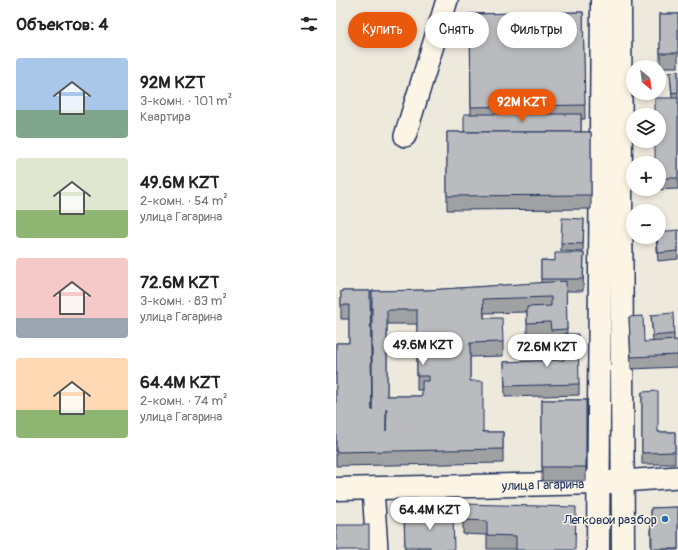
<!DOCTYPE html>
<html lang="ru">
<head>
<meta charset="utf-8">
<style>
	body { margin:0; font-family:Pangolin,sans-serif; background:#f6f6f6; color:#222; height:100vh; display:flex; flex-direction:column; font-size:15px; white-space:nowrap }
	* { box-sizing:border-box; margin:0 }
	p { font-size:13px; color:#767676 }
	.icon { flex:none; width:22px; height:22px; fill:none; stroke:currentColor; stroke-width:2; stroke-linecap:round; stroke-linejoin:round }
	.map { position:relative; flex:1; overflow:hidden }
	.details { display:flex; flex-direction:column; background:#fff; width:336px }
	.details>* { flex:none }
	.hud { position:absolute; left:12px; top:12px; width:270px; height:36px; display:flex; gap:8px }
	.needle { width:26px; rotate:151deg }
	.fabs { position:absolute; left:290px; top:60px; display:grid; gap:8px }
	.fabs a { display:grid; place-items:center; width:40px; height:40px; border-radius:50%; background:#fff; box-shadow:0 2px 6px #0003; font-size:20px }
	.price { position:absolute; translate:-50% -34px; padding:0 9px; border-radius:14px; background:#fff; color:#222; font-size:13px; line-height:26px; filter:drop-shadow(0 1px 2px #0008) }
	.price::after { content:''; position:absolute; left:50%; top:24px; width:12px; height:9px; margin-left:-6px; background:inherit; clip-path:polygon(0 0,100% 0,50% 100%) }
	.price.selected { background:#ea580c; color:#fff }
	ul { padding:0; list-style:none }
	li { display:flex; align-items:center; gap:12px; height:100px; padding:0 16px }
	li span { display:grid; place-items:center; flex:none; width:112px; height:80px; border-radius:4px; color:#555 }
	li>.icon { margin-inline-start:auto }
	span .icon { width:48px; height:48px; fill:#fffc; stroke-width:1 }
	li b { font-size:17px }
	h2 { display:flex; justify-content:space-between; align-items:center; height:48px; padding:0 16px; font-size:17px }
	.tag { padding:0 14px; border-radius:18px; background:#fff; box-shadow:0 2px 6px #0003; font-size:14px; line-height:36px }
	.tag.selected { background:#ea580c; color:#fff }
	main { display:flex; flex:1; min-height:0 }
	.map>svg:first-child { display:block }
	.lines { fill:none; stroke-linecap:round; stroke-linejoin:round }
	.minor-casing { stroke:#1b2f5e; stroke-width:24 }
	.major-casing { stroke:#1b2f5e; stroke-width:25 }
	.highway-casing { stroke:#1b2f5e; stroke-width:25 }
	.minor { stroke:#fcf5e5; stroke-width:21 }
	.major { stroke:#fcf5e5; stroke-width:22 }
	.highway { stroke:#fcf5e5; stroke-width:22 }
	.wall { fill:#a0a1a3; stroke:#1b2f5e; fill-rule:evenodd }
	.building { fill:#babbbe; stroke:#1b2f5e; fill-rule:evenodd }
	.poi-dot { fill:#1f6fb2; stroke:#fcf5e5; stroke-width:1.5 }
	.labels { text-anchor:middle; stroke-width:3; stroke-linejoin:round; paint-order:stroke }
	.street-label { font-size:13px; fill:#1b2f5e; stroke:#fcf5e5 }
	.poi-label { font-size:13px; fill:#1b2f5e; stroke:#fcf5e5; text-anchor:end }
</style>
</head>
<body>
<main>
<section class="details">
<h2>Объектов: 4<svg class="icon" aria-label="filters" viewBox="0 0 24 24"><path d="M4 7h16M4 17h16"/><circle cx="9" cy="7" r="2"/><circle cx="15" cy="17" r="2"/></svg></h2>
<ul>
<li><span style="background:linear-gradient(#a9c7e8 65%,#7fa58c 0)"><svg class="icon" aria-label="home" viewBox="0 0 24 24"><path d="M3 11l9-7 9 7M6 9v11h12V9"/></svg></span><div><b>92M KZT</b><p>3-комн. · 101 m²</p><p>Квартира</p></div></li>
<li><span style="background:linear-gradient(#dfe7d0 65%,#8fb573 0)"><svg class="icon" aria-label="home" viewBox="0 0 24 24"><path d="M3 11l9-7 9 7M6 9v11h12V9"/></svg></span><div><b>49.6M KZT</b><p>2-комн. · 54 m²</p><p>улица Гагарина</p></div></li>
<li><span style="background:linear-gradient(#f6c9c9 75%,#9aa5b1 0)"><svg class="icon" aria-label="home" viewBox="0 0 24 24"><path d="M3 11l9-7 9 7M6 9v11h12V9"/></svg></span><div><b>72.6M KZT</b><p>3-комн. · 83 m²</p><p>улица Гагарина</p></div></li>
<li><span style="background:linear-gradient(#ffd9b3 65%,#8fb573 0)"><svg class="icon" aria-label="home" viewBox="0 0 24 24"><path d="M3 11l9-7 9 7M6 9v11h12V9"/></svg></span><div><b>64.4M KZT</b><p>2-комн. · 74 m²</p><p>улица Гагарина</p></div></li>
</ul>
</section>
<div class="map">
<svg width="342" height="550" viewBox="0 0 342 550">
	<rect width="100%" height="100%" fill="#eee9dd"/>
	<filter id="ink" filterUnits="userSpaceOnUse"><feTurbulence type="fractalNoise" baseFrequency=".025" numOctaves="2"/><feDisplacementMap in="SourceGraphic" scale="8" xChannelSelector="R" yChannelSelector="G"/><feConvolveMatrix kernelMatrix="1 2 1 2 8 2 1 2 1" color-interpolation-filters="sRGB"/></filter>
	<g filter="url(#ink)">
		<g class="lines">
			<!-- minor casing -->
			<g class="minor-casing">
				<g id="minor">
					<polyline points="69,136 111,0"/>
					<polyline points="287,481 342,477"/>
					<polyline points="37,488 41,550"/>
				</g>
			</g>
			<!-- major casing -->
			<g class="major-casing">
				<g id="major">
					<path id="s1" d="M0 489 262 483 287 481"/>
				</g>
			</g>
			<!-- highway casing -->
			<g class="highway-casing">
				<g id="highway">
					<polyline points="284,0 287,550"/>
					<polyline points="262,550 266,0"/>
				</g>
			</g>
			<!-- minor -->
			<use href="#minor" class="minor"/>
			<!-- major -->
			<use href="#major" class="major"/>
			<!-- highway -->
			<use href="#highway" class="highway"/>
		</g>
		<!-- wall -->
		<g class="wall">
			<polygon points="247,12 249,119 245,119 245,132 255,132 255,209 111,210 111,132 128,132 135,114 134,14"/>
			<rect x="324" y="14" width="18" height="53"/>
			<polygon points="342,71 342,189 319,190 319,189 323,189 323,163 336,98 334,72"/>
			<polygon points="248,219 247,252 225,251 225,243"/>
			<polygon points="342,230 342,259 322,261 320,237 323,237"/>
			<path d="M248 253 247 291H230L231 334 243 384V395L169 397 168 362 228 361V343L215 344 214 336 191 337V312L148 313V318L167 342V356L134 357V381L147 432H167V463L0 466V343H13V319H5V291H34L36 407V291L92 290 205 283V260L219 261ZM51 324H81V390H86V396H51Z"/>
			<polygon points="315,315 338,334 338,341 342,340 342,367 295,369 293,317 308,342 317,342"/>
			<polygon points="306,392 322,432 339,432 339,464 306,464"/>
			<rect x="206" y="400" width="44" height="81"/>
			<polygon points="127,504 240,521 180,549 151,549 151,535 127,534"/>
			<polygon points="342,507 342,550 315,550 315,508"/>
			<polygon points="68,514 118,550 69,550"/>
		</g>
		<!-- building -->
		<g class="building">
			<polygon points="247,12 249,105 135,107 134,14"/>
			<rect x="324" y="14" width="18" height="39"/>
			<polygon points="342,71 342,92 336,93 334,72"/>
			<polygon points="319,98 342,98 342,178 323,178 323,163 319,163 319,141 323,141 323,115 319,115"/>
			<rect x="128" y="114" width="117" height="18"/>
			<polygon points="111,132 255,132 255,195 111,196"/>
			<polygon points="226,218 248,219 247,244 225,243"/>
			<polygon points="342,230 342,251 322,253 321,237 323,237 323,232"/>
			<polygon points="219,253 248,253 247,279 205,279 205,260 219,261"/>
			<path d="M230 281 231 329 215 330 214 322 191 323V307L215 306V297L147 299 148 318H166L167 342 134 343V381H147V432H167V449L0 452V343H13V305H5V291H34L36 410V291L92 290ZM51 310H81V376H93V381H86V396H51ZM50 409H51L50 431Z"/>
			<polygon points="337,313 338,334 317,336 315,315"/>
			<polygon points="307,316 308,342 342,340 342,355 295,357 293,317"/>
			<polygon points="228,334 242,334 243,384 169,386 168,362 228,360"/>
			<polygon points="322,391 322,432 339,432 339,452 306,453 306,392"/>
			<rect x="206" y="400" width="44" height="67"/>
			<polygon points="127,504 240,507 239,550 180,550 180,536 151,535 151,521 127,520"/>
			<polygon points="342,507 342,549 316,549 315,508"/>
			<polygon points="117,513 118,550 94,550 94,547 69,547 68,514"/>
			<rect x="0" y="525" width="33" height="25"/>
		</g>
	</g>
	<!-- markers -->
	<circle class="poi-dot" cx="329" cy="519" r="4"/>
	<g class="labels">
		<!-- street labels -->
		<g class="street-label">
			<text dy="5" stroke="none"><textPath href="#s1" startOffset="207">улица Гагарина</textPath></text>
		</g>
		<!-- poi labels -->
		<g class="poi-label">
			<text x="321" y="524">Легковои разбор</text>
		</g>
	</g>
</svg>
<div class="fabs">
<a><svg class="needle" viewBox="-14 -14 28 28"><path d="M0-13l5 13h-10z" fill="#e53935"/><path d="M0 13l5-13h-10z" fill="#767676"/></svg></a>
<a><svg class="icon" aria-label="layers" viewBox="0 0 24 24"><path d="M12 4l9 5-9 5-9-5zM3 14l9 5 9-5"/></svg></a>
<a>+</a>
<a>−</a>
</div>
<b class="price selected" style="left:186px;top:123px">92M KZT</b>
<b class="price" style="left:87px;top:366px">49.6M KZT</b>
<b class="price" style="left:211px;top:368px">72.6M KZT</b>
<b class="price" style="left:94px;top:531px">64.4M KZT</b>
<div class="hud">
<a class="tag selected">Купить</a>
<a class="tag">Снять</a>
<a class="tag">Фильтры</a>
</div>
</div>
</main>
</body>
</html>
